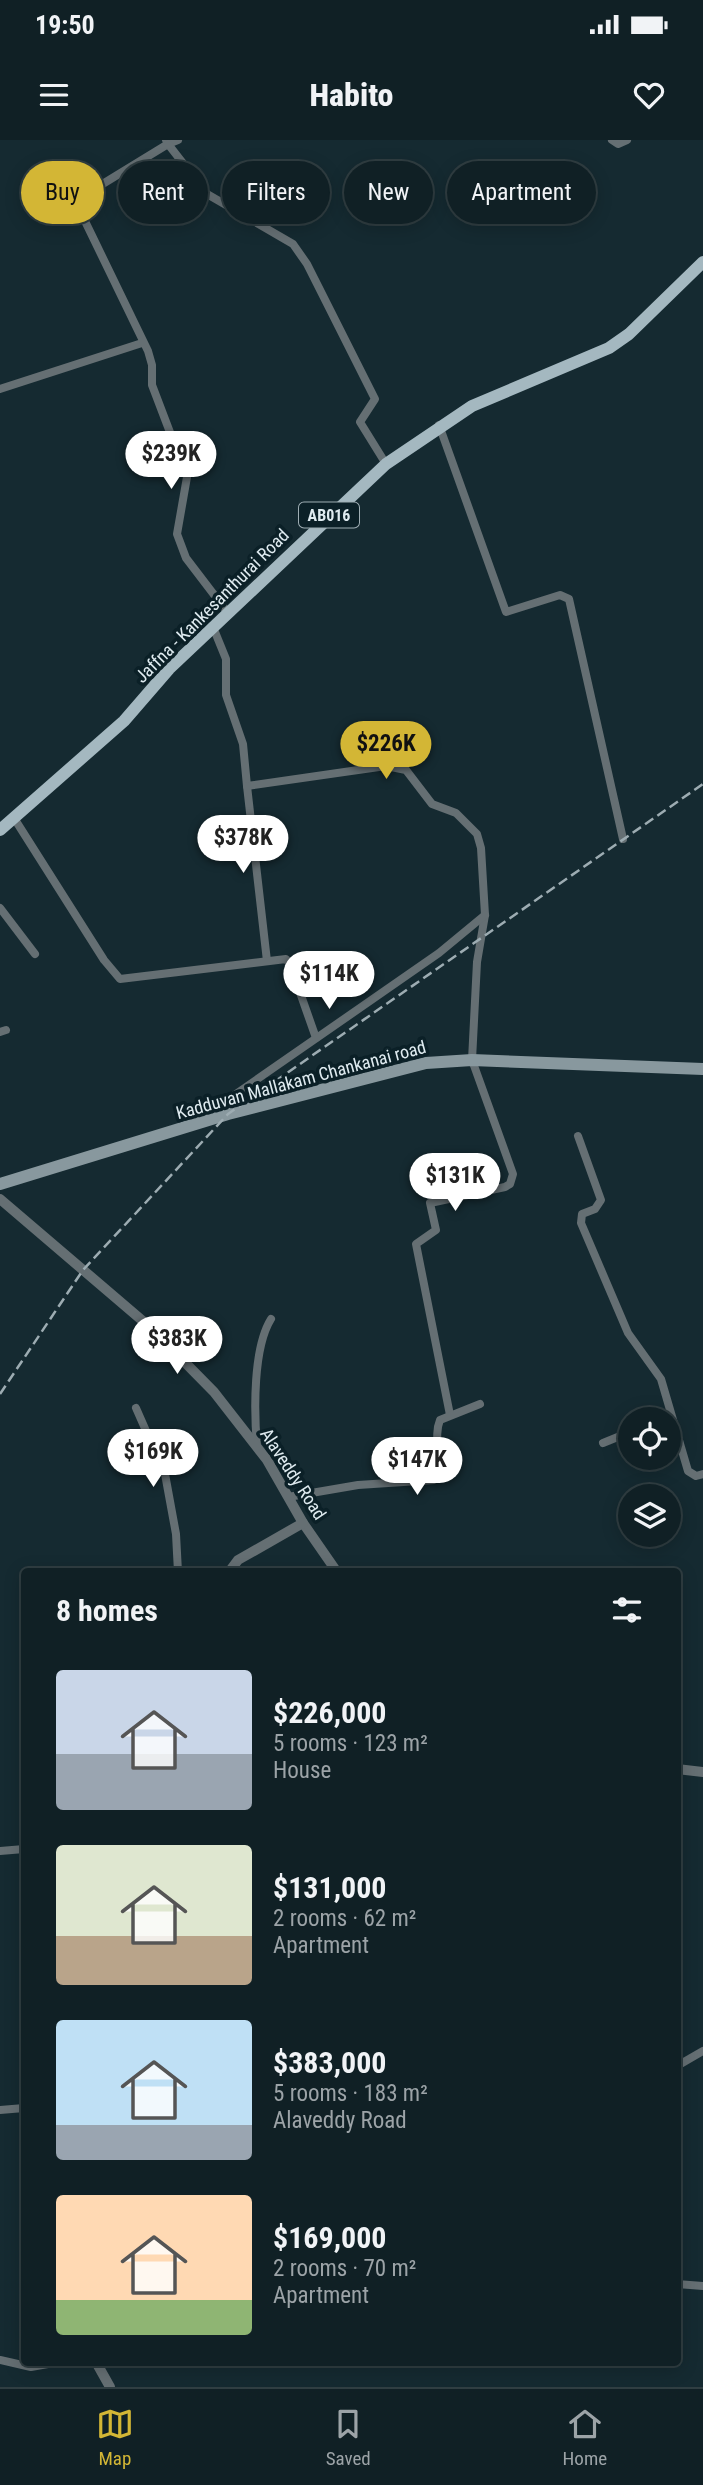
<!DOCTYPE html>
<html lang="en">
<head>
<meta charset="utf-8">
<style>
	body { margin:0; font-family:"Roboto Condensed",sans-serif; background:#1e2d32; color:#f1f3f6; height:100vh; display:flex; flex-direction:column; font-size:26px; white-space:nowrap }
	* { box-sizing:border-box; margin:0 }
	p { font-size:23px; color:#9ca3a7 }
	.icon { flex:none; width:38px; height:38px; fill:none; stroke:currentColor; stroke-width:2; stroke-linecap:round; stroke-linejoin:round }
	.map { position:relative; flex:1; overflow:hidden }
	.sheet { position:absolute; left:21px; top:1428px; width:660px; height:798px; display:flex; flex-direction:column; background:#102025; border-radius:7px; box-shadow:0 4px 18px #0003,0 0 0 2px #303e42 }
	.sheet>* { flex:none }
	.hud { position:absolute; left:21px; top:21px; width:662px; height:63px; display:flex; gap:14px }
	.fabs { position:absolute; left:618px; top:1267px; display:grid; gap:14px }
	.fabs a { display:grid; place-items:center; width:63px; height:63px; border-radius:50%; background:#102025; box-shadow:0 4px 18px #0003,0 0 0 2px #303e42; font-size:35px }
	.price { position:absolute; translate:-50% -60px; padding:0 16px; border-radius:24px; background:#fff; color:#222; font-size:23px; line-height:46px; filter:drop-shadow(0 2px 4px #0008) }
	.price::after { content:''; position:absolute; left:50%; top:42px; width:21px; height:16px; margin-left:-10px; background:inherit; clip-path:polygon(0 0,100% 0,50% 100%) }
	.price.current { background:#d3b635; color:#111 }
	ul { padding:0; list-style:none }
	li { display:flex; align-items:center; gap:21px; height:175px; padding:0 35px }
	li span { display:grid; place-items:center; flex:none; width:196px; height:140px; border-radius:7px; color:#555 }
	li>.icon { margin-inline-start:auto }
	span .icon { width:84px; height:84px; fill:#fffc; stroke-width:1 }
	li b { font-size:30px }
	h2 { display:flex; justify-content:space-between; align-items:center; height:84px; padding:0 35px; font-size:30px }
	.pill { padding:0 24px; border-radius:32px; background:#102025; box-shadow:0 4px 18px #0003,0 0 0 2px #303e42; font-size:24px; line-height:63px }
	.pill.current { background:#d3b635; color:#111 }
	.status { display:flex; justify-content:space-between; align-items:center; height:49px; padding:0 35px; background:#102025; direction:ltr }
	.status svg { height:19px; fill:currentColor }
	header { display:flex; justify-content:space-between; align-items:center; height:91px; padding:0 35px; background:#102025; font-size:32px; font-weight:800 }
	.dock { display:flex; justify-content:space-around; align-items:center; height:98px; border-top:2px solid #303e42; background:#102025; font-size:19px; color:#9ca3a7 }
	.dock a { display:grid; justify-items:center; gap:4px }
	.dock .current { color:#d3b635 }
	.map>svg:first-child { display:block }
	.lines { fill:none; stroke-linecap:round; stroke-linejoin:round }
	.minor { stroke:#656f73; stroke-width:8 }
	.tertiary { stroke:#656f73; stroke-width:10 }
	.secondary { stroke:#88989e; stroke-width:12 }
	.primary { stroke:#a4b8c0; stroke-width:12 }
	.rail { stroke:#9dacb2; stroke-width:2.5; stroke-dasharray:10 5; stroke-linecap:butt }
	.labels { text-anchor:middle; stroke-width:7; stroke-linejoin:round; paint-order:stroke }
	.shield { fill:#0b2027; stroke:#9faeb4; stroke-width:2 }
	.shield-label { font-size:16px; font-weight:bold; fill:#dfebf0 }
	.street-label { font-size:18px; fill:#dfebf0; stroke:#0b2027 }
</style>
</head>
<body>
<div class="status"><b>19:50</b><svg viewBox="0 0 49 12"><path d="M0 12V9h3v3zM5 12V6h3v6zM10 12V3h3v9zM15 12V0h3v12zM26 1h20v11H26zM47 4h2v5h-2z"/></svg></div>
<header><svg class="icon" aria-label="menu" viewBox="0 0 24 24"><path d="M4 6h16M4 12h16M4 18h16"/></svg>Habito<svg class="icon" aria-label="heart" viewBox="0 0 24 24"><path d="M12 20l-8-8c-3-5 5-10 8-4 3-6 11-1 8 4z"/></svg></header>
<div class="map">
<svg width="703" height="2247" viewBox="0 0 703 2247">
	<rect width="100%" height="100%" fill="#152a31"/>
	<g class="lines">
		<!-- minor -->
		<g class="minor">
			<polyline points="166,0 168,4 178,0"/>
			<polyline points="612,0 618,4 627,0"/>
			<polyline points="0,249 142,203"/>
			<polyline points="439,285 506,472 560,455 569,459 623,699"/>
			<polyline points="228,473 186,418 177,394 187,337 152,245 152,225 148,211 83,77 78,62 83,56 168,4 207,54 293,104 307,124 375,259 360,282 386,324"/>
			<polyline points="213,487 226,519 226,555 243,604 247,646 386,626 406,630 432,664 456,673 477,694 481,708 485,775 477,822 472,920 513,1034 510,1044 505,1047 430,1063 436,1090 416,1104 450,1275"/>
			<polyline points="247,646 267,821"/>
			<polyline points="14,678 104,820 120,839 286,819 290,824 316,898"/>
			<polyline points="0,768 35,814"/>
			<polyline points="0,892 6,890"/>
			<polyline points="200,979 439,813 485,775"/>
			<polyline points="578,996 601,1060 595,1069 582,1074 581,1083 628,1193 661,1239 688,1331 696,1336 703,1334"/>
			<polyline points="136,1268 165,1334 176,1394 178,1432"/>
			<polyline points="659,1279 670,1275"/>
			<polyline points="603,1303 630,1292"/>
			<path d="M257 1306C254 1271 253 1208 271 1179"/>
			<path d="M288 1357 358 1345 434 1340C445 1322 432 1299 440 1280L480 1264"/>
			<polyline points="0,1711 24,1709"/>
			<polyline points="677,1926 703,1911"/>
			<polyline points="0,1970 24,1968"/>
			<polyline points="677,2144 703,2146"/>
			<polyline points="0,2220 31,2227 59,2222"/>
		</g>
		<!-- tertiary -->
		<g class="tertiary">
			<polyline points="0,1059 151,1188 214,1252 267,1320 303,1383 337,1432"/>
			<polyline points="229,1432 238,1420 303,1383"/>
			<polyline points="677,1629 703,1632"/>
			<polyline points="96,2222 110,2247"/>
		</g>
		<!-- secondary -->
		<polyline class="secondary" points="0,1044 228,974 426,923 472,920 703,929"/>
		<!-- primary -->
		<polyline class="primary" points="0,690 124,581 169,529 386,324 472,266 609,208 629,194 703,122"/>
		<!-- rail -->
		<polyline class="rail" points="0,1254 83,1130 228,974 703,644"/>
	</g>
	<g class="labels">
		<!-- shield labels -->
		<rect class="shield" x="299" y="362.5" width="60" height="25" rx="5"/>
		<g class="shield-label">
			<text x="329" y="381">AB016</text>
		</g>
		<!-- street labels -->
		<g class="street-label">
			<text transform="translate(212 466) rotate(-45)" y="6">Jaffna - Kankesanthurai Road</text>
			<text transform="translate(301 940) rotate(-15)" y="6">Kadduvan Mallakam Chankanai road</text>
			<text transform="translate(293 1334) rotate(57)" y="6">Alaveddy Road</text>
		</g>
	</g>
</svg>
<div class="fabs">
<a><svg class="icon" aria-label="locate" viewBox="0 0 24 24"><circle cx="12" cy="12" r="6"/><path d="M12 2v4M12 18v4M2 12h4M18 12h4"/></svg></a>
<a><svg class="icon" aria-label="layers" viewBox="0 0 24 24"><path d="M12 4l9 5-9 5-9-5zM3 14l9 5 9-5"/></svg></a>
</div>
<b class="price" style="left:171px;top:351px">$239K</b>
<b class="price current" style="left:386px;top:641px">$226K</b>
<b class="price" style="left:243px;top:735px">$378K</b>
<b class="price" style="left:329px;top:871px">$114K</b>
<b class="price" style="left:455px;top:1073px">$131K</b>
<b class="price" style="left:177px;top:1236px">$383K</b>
<b class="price" style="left:153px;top:1349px">$169K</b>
<b class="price" style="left:417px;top:1357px">$147K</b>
<div class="hud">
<a class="pill current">Buy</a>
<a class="pill">Rent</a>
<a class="pill">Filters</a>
<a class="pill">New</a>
<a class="pill">Apartment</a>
</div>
<section class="sheet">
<h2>8 homes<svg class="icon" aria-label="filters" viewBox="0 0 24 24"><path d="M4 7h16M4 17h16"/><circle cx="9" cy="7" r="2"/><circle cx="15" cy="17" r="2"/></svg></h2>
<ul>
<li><span style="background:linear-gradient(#c9d6e8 60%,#9aa5b1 0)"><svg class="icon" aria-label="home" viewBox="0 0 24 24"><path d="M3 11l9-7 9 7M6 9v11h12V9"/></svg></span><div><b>$226,000</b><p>5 rooms · 123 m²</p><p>House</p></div></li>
<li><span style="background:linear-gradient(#dfe7d0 65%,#b9a48a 0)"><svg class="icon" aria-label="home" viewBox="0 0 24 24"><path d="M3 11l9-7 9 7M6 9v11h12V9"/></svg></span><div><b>$131,000</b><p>2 rooms · 62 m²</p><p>Apartment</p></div></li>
<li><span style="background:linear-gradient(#bfe0f5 75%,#9aa5b1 0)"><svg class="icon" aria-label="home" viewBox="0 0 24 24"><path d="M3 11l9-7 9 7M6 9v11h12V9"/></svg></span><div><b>$383,000</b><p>5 rooms · 183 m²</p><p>Alaveddy Road</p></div></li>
<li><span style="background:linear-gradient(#ffd9b3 75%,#8fb573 0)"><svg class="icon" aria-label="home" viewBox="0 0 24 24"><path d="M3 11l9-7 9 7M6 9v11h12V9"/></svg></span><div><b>$169,000</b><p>2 rooms · 70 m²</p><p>Apartment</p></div></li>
</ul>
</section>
</div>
<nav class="dock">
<a class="current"><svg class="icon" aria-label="map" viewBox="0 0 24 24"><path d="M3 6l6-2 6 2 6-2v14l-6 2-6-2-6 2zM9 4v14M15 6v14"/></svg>Map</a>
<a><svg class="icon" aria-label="saved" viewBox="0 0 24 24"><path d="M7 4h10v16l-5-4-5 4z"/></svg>Saved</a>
<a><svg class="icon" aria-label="home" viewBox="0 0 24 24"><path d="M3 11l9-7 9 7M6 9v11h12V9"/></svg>Home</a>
</nav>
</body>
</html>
